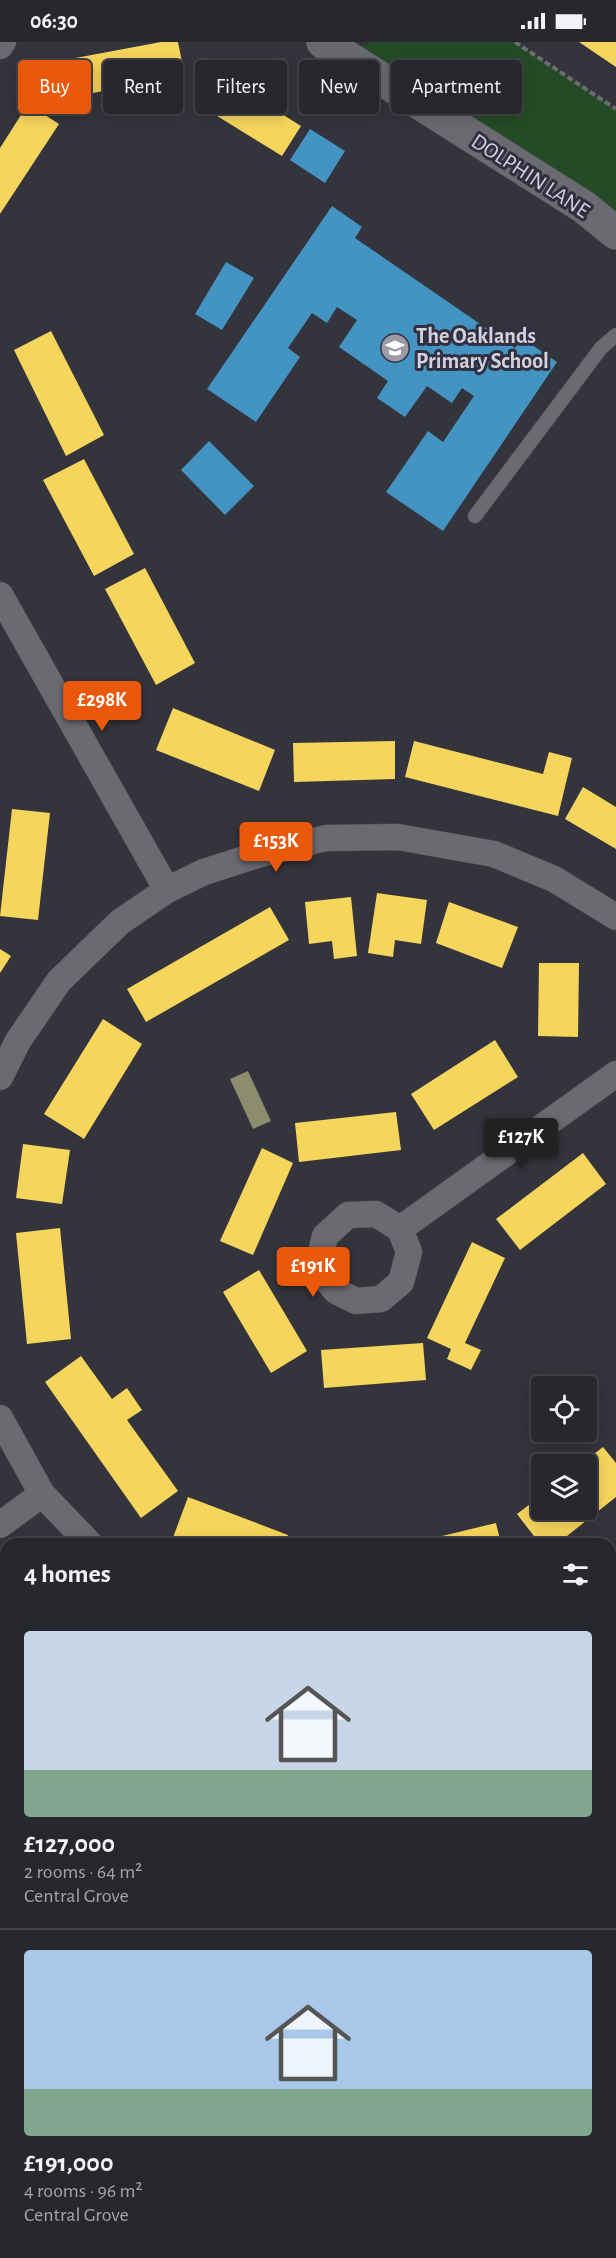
<!DOCTYPE html>
<html lang="en">
<head>
<meta charset="utf-8">
<style>
	body { margin:0; font-family:"Alegreya Sans",sans-serif; background:#2f2f36; color:#f1f3f6; height:100vh; display:flex; flex-direction:column; font-size:22px; white-space:nowrap }
	* { box-sizing:border-box; margin:0 }
	p { font-size:20px; color:#a4a5aa }
	.icon { flex:none; width:33px; height:33px; fill:none; stroke:currentColor; stroke-width:2; stroke-linecap:round; stroke-linejoin:round }
	.map { position:relative; flex:1; overflow:hidden }
	.panel { position:absolute; left:0px; top:1496px; width:616px; height:722px; display:flex; flex-direction:column; background:#27272e; border-radius:18px 18px 0 0; box-shadow:0 3px 15px #0003,0 0 0 2px #43444a }
	.panel>* { flex:none }
	.top-card { position:absolute; left:18px; top:18px; width:580px; height:54px; display:flex; gap:12px }
	.controls { position:absolute; left:531px; top:1334px; display:grid; gap:12px }
	.controls a { display:grid; place-items:center; width:66px; height:66px; border-radius:6px; background:#27272e; box-shadow:0 3px 15px #0003,0 0 0 2px #43444a; font-size:30px }
	.price { position:absolute; translate:-50% -51px; padding:0 14px; border-radius:6px; background:#ea580c; color:#fff; font-size:20px; line-height:39px; filter:drop-shadow(0 2px 3px #0008) }
	.price::after { content:''; position:absolute; left:50%; top:36px; width:18px; height:14px; margin-left:-9px; background:inherit; clip-path:polygon(0 0,100% 0,50% 100%) }
	.price.active { background:#222; color:#fff }
	ul { padding:0; list-style:none }
	li { display:grid; align-content:center; gap:12px; height:318px; padding:0 24px }
	li+li { border-top:2px solid #43444a }
	li span { display:grid; place-items:center; height:186px; border-radius:6px; color:#555 }
	li>.icon { margin-inline-start:auto }
	span .icon { width:108px; height:108px; fill:#fffc; stroke-width:1 }
	li b { font-size:26px }
	h2 { display:flex; justify-content:space-between; align-items:center; height:72px; padding:0 24px; font-size:26px }
	.pill { padding:0 21px; border-radius:6px; background:#27272e; box-shadow:0 3px 15px #0003,0 0 0 2px #43444a; font-size:21px; line-height:54px }
	.pill.active { background:#ea580c; color:#fff }
	.status { display:flex; justify-content:space-between; align-items:center; height:42px; padding:0 30px; background:#27272e; direction:ltr }
	.status svg { height:16px; fill:currentColor }
	.map>svg:first-child { display:block }
	.commercial { fill:#3f3542 }
	.green { fill:#244b26 }
	.homes { fill:#f6d55c }
	.shops { fill:#d6604d }
	.schools { fill:#4393c3 }
	.industry { fill:#8c8c6e }
	.lines { fill:none; stroke-linecap:round; stroke-linejoin:round }
	.service-casing { stroke:#505058; stroke-width:15 }
	.minor-casing { stroke:#505058; stroke-width:27 }
	.tertiary-casing { stroke:#505058; stroke-width:34 }
	.path { stroke:#6c6c72; stroke-width:4; stroke-dasharray:6 3; stroke-linecap:butt }
	.service { stroke:#6a6a71; stroke-width:14 }
	.minor { stroke:#6a6a71; stroke-width:26 }
	.tertiary { stroke:#6a6a71; stroke-width:33 }
	.labels { text-anchor:middle; stroke-width:6; stroke-linejoin:round; paint-order:stroke }
	.street-label { font-size:22px; fill:#d2d2dd; stroke:#313041 }
	.poi-label { font-size:22px; font-weight:bold; fill:#d2d2dd; stroke:#313041; text-anchor:start }
</style>
</head>
<body>
<div class="status"><b>06:30</b><svg viewBox="0 0 49 12"><path d="M0 12V9h3v3zM5 12V6h3v6zM10 12V3h3v9zM15 12V0h3v12zM26 1h20v11H26zM47 4h2v5h-2z"/></svg></div>
<div class="map">
<svg width="616" height="2216" viewBox="0 0 616 2216">
	<rect width="100%" height="100%" fill="#34343d"/>
	<!-- commercial -->
	<polygon class="commercial" points="611,1988 616,1990 616,2142 611,2144"/>
	<!-- green -->
	<polygon class="green" points="373,0 515,0 616,67 616,191 340,11"/>
	<!-- homes -->
	<g class="homes">
		<polygon points="161,0 178,0 182,20 169,23 172,36 61,57 54,20"/>
		<polygon points="579,0 616,0 616,25 610,21"/>
		<polygon points="215,30 301,84 282,114 196,61"/>
		<polygon points="28,62 59,82 0,172 0,106"/>
		<polygon points="51,289 104,393 66,414 14,308"/>
		<polygon points="84,417 134,512 94,534 43,438"/>
		<polygon points="145,526 195,621 156,643 105,547"/>
		<polygon points="173,666 275,708 259,749 156,708"/>
		<polygon points="395,699 395,737 294,740 293,701"/>
		<polygon points="414,699 543,732 549,710 572,716 558,774 405,735"/>
		<polygon points="583,745 616,765 616,807 565,777"/>
		<polygon points="12,767 50,771 38,878 0,874"/>
		<polygon points="377,851 427,858 421,902 395,898 393,915 368,911"/>
		<polygon points="351,855 357,914 334,917 332,899 309,902 305,860"/>
		<polygon points="449,860 518,885 502,926 436,901"/>
		<polygon points="270,865 289,898 146,980 127,947"/>
		<polygon points="0,907 11,914 0,931"/>
		<polygon points="539,921 579,921 578,995 538,994"/>
		<polygon points="103,977 142,1002 84,1097 44,1072"/>
		<polygon points="495,998 518,1035 434,1088 411,1052"/>
		<polygon points="396,1070 401,1108 299,1120 295,1081"/>
		<polygon points="23,1102 70,1108 62,1162 16,1156"/>
		<polygon points="262,1106 293,1121 253,1213 220,1199"/>
		<polygon points="583,1111 606,1142 520,1208 496,1177"/>
		<polygon points="60,1186 71,1297 27,1302 16,1191"/>
		<polygon points="472,1200 505,1216 465,1301 481,1308 471,1328 447,1317 451,1307 427,1296"/>
		<polygon points="259,1228 307,1309 271,1331 223,1250"/>
		<polygon points="423,1301 426,1338 324,1346 321,1308"/>
		<polygon points="81,1314 112,1357 127,1346 142,1368 127,1378 178,1449 141,1476 45,1340"/>
		<polygon points="603,1405 616,1421 616,1455 557,1502 540,1502 517,1472 542,1453 542,1467 586,1467 586,1422 581,1422"/>
		<polygon points="188,1455 288,1493 285,1502 171,1501"/>
		<polygon points="496,1481 501,1502 413,1502 413,1501"/>
		<rect x="0" y="1572" width="6" height="46"/>
		<polygon points="610,1633 616,1634 616,1675 610,1674"/>
		<polygon points="0,1846 6,1848 6,1898 0,1896"/>
		<polygon points="0,2065 6,2068 6,2121 0,2119"/>
		<polygon points="257,2211 304,2211 302,2216 270,2216"/>
		<polygon points="315,2211 412,2211 425,2216 313,2216"/>
	</g>
	<!-- shops -->
	<polygon class="shops" points="610,2000 616,2002 616,2068 610,2071"/>
	<!-- schools -->
	<g class="schools">
		<polygon points="310,87 345,109 325,141 290,118"/>
		<polygon points="332,164 362,185 355,196 515,306 522,296 557,320 443,489 386,450 428,389 443,400 474,354 462,346 452,361 427,344 405,375 377,356 388,339 339,305 357,278 337,265 327,281 312,271 288,306 300,315 256,380 207,347"/>
		<polygon points="226,220 254,236 222,288 195,272"/>
		<polygon points="209,399 254,444 225,473 181,428"/>
	</g>
	<!-- industry -->
	<polygon class="industry" points="248,1029 271,1079 253,1087 230,1037"/>
	<g class="lines">
		<!-- service casing -->
		<g class="service-casing">
			<polyline id="service" points="475,474 601,306 616,293"/>
		</g>
		<!-- minor casing -->
		<g class="minor-casing">
			<g id="minor">
				<polyline points="0,4 3,0"/>
				<polyline points="0,553 167,848"/>
				<polyline points="0,1035 18,999 59,939 120,880 167,848 204,830 257,813 326,796 398,795 494,812 554,837 616,875"/>
				<polygon points="376,1172 400,1187 409,1210 401,1240 381,1257 356,1259 336,1249 326,1237 320,1215 325,1194 348,1173"/>
				<polyline points="400,1187 616,1032"/>
				<polyline points="0,1376 42,1452 90,1502"/>
				<polyline points="0,1483 42,1452"/>
				<polyline points="610,1542 616,1539"/>
			</g>
		</g>
		<!-- tertiary casing -->
		<g class="tertiary-casing">
			<g id="tertiary">
				<polyline points="323,0 584,165 616,191"/>
				<polyline points="0,1974 6,1976"/>
				<polyline points="610,2205 616,2207"/>
			</g>
		</g>
		<!-- path -->
		<g class="path">
			<polyline points="515,0 616,67"/>
			<polyline points="610,2166 616,2168"/>
			<polyline points="568,2216 570,2211"/>
		</g>
		<!-- service -->
		<use href="#service" class="service"/>
		<!-- minor -->
		<use href="#minor" class="minor"/>
		<!-- tertiary -->
		<use href="#tertiary" class="tertiary"/>
	</g>
	<!-- icons -->
	<defs>
		<g id="school-disc" transform="scale(1.5)"><circle r="9.5" fill="#9b9ba5" stroke="#313041"/><path d="M0-5L7-2L0 1L-7-2ZM-4 1L0 2.5L4 1V4Q0 6-4 4Z" fill="#fff"/></g>
	</defs>
	<g fill-rule="evenodd">
		<use href="#school-disc" x="395" y="306"/>
	</g>
	<g class="labels">
		<!-- street labels -->
		<g class="street-label">
			<text transform="translate(531 133) rotate(33)" y="8">DOLPHIN LANE</text>
		</g>
		<!-- poi labels -->
		<g class="poi-label">
			<text x="416" y="301">The Oaklands<tspan x="416" dy="25">Primary School</tspan></text>
		</g>
	</g>
</svg>
<div class="controls">
<a><svg class="icon" aria-label="locate" viewBox="0 0 24 24"><circle cx="12" cy="12" r="6"/><path d="M12 2v4M12 18v4M2 12h4M18 12h4"/></svg></a>
<a><svg class="icon" aria-label="layers" viewBox="0 0 24 24"><path d="M12 4l9 5-9 5-9-5zM3 14l9 5 9-5"/></svg></a>
</div>
<b class="price" style="left:102px;top:690px">£298K</b>
<b class="price" style="left:276px;top:831px">£153K</b>
<b class="price active" style="left:521px;top:1127px">£127K</b>
<b class="price" style="left:313px;top:1256px">£191K</b>
<div class="top-card">
<a class="pill active">Buy</a>
<a class="pill">Rent</a>
<a class="pill">Filters</a>
<a class="pill">New</a>
<a class="pill">Apartment</a>
</div>
<section class="panel">
<h2>4 homes<svg class="icon" aria-label="filters" viewBox="0 0 24 24"><path d="M4 7h16M4 17h16"/><circle cx="9" cy="7" r="2"/><circle cx="15" cy="17" r="2"/></svg></h2>
<ul>
<li><span style="background:linear-gradient(#c9d6e8 75%,#7fa58c 0)"><svg class="icon" aria-label="home" viewBox="0 0 24 24"><path d="M3 11l9-7 9 7M6 9v11h12V9"/></svg></span><div><b>£127,000</b><p>2 rooms · 64 m²</p><p>Central Grove</p></div></li>
<li><span style="background:linear-gradient(#a9c7e8 75%,#7fa58c 0)"><svg class="icon" aria-label="home" viewBox="0 0 24 24"><path d="M3 11l9-7 9 7M6 9v11h12V9"/></svg></span><div><b>£191,000</b><p>4 rooms · 96 m²</p><p>Central Grove</p></div></li>
</ul>
</section>
</div>
</body>
</html>
